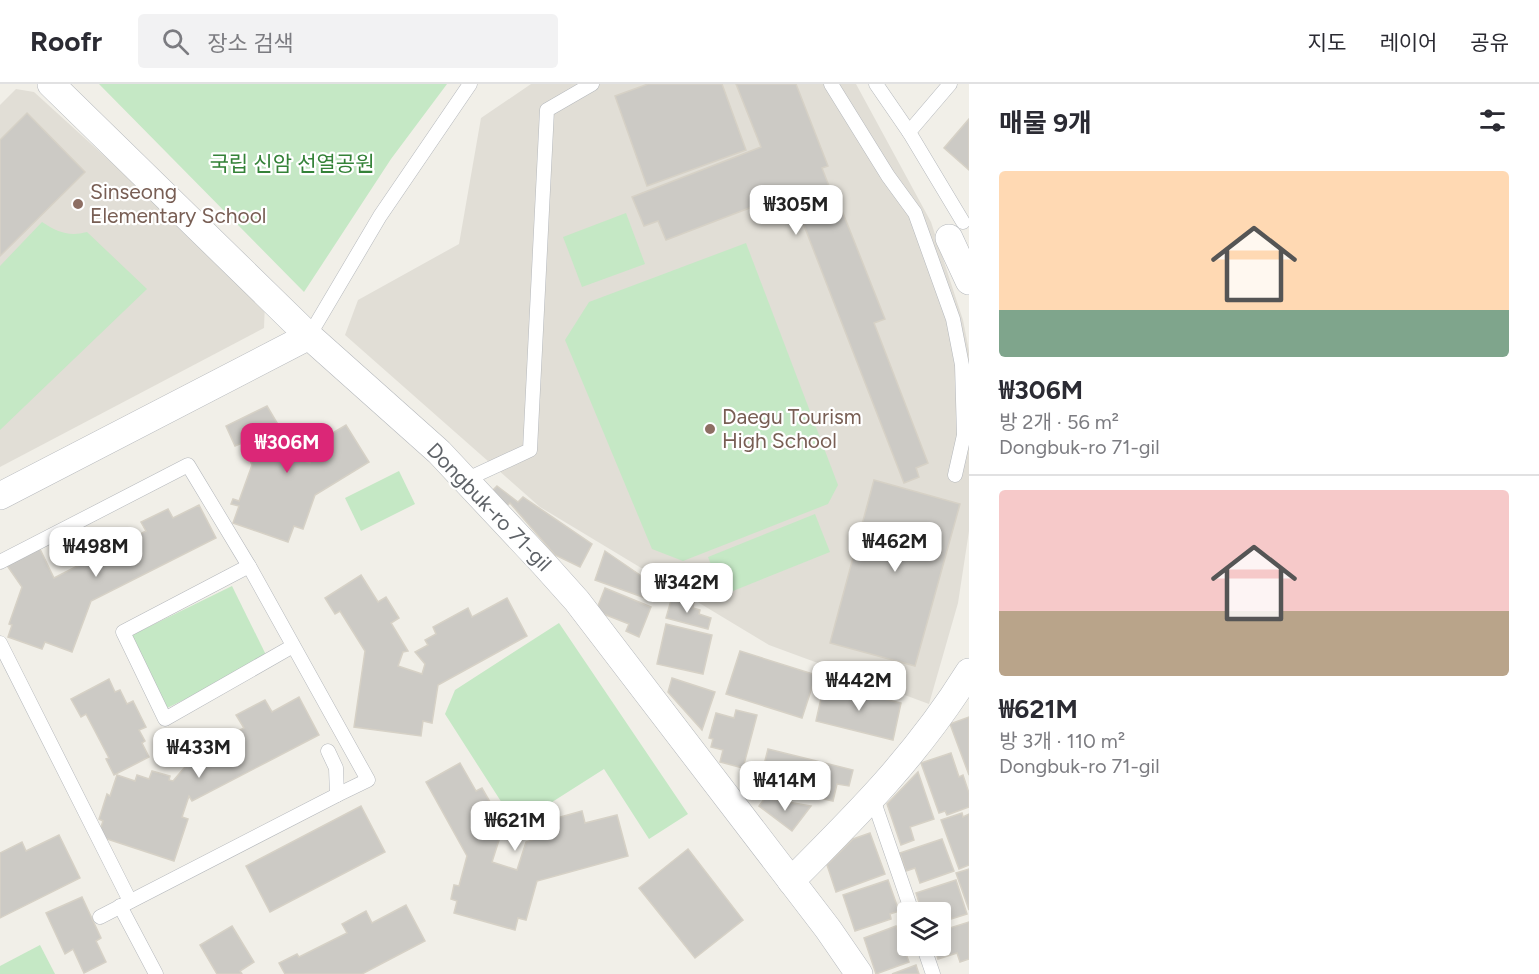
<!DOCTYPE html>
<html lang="ko">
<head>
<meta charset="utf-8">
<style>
	body { margin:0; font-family:Figtree,"Noto Sans KR",sans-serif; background:#f2f2f3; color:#2b2b33; height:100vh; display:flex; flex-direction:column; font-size:22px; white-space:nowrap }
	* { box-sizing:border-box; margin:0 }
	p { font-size:20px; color:#7c7c81 }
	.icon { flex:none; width:33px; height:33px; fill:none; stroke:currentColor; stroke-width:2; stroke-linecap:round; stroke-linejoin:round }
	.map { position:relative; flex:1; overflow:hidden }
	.side { display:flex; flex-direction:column; background:#fff; width:570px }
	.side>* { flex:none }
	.buttons { position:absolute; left:897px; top:818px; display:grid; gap:12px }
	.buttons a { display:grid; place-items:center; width:54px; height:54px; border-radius:6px; background:#fff; box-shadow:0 3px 9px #0003; font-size:30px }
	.price { position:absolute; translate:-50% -51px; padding:0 14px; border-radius:12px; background:#fff; color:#222; font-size:20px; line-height:39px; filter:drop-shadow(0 2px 3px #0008) }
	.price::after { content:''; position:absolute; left:50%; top:36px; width:18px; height:14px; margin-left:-9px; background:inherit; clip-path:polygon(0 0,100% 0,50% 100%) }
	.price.on { background:#db2777; color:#fff }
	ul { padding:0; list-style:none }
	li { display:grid; align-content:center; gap:12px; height:318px; padding:0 30px }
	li+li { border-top:2px solid #e1e1e2 }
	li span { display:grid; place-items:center; height:186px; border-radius:6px; color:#555 }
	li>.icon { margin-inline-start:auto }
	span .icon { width:108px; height:108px; fill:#fffc; stroke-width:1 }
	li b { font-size:26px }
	h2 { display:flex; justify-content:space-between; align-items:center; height:72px; padding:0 30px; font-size:26px }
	header { display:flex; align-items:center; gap:36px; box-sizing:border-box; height:84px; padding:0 30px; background:#fff; border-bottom:2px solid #e1e1e2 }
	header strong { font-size:28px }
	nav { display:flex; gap:33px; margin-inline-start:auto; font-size:21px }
	.search { width:420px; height:54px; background:#f2f2f3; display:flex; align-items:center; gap:15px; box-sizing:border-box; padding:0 21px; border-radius:6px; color:#7c7c81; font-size:22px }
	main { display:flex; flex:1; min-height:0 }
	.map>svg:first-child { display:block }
	.education { fill:#e1ded6 }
	.green { fill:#c5e8c5 }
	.building { fill:#cccac5; stroke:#d6d1c6; stroke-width:1.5 }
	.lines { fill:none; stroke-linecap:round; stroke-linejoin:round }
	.lane-casing { stroke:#b5b8bc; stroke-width:15 }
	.street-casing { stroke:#b5b8bc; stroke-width:28 }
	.lane { stroke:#fff; stroke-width:14 }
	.street { stroke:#fff; stroke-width:27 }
	.education-dot { fill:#8d6e63; stroke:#fff; stroke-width:2 }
	.labels { text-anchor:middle; stroke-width:4.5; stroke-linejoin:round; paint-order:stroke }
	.park-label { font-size:21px; fill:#348238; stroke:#fff }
	.education-label { font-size:21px; fill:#785e54; stroke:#fff; text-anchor:start }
	.street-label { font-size:21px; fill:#5f6368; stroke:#fff }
</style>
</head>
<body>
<header>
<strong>Roofr</strong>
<div class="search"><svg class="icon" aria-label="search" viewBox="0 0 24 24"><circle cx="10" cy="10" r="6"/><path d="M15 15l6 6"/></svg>장소 검색</div>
<nav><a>지도</a><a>레이어</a><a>공유</a></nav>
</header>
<main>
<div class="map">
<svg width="969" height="890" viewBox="0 0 969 890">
	<rect width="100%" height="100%" fill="#f1efe8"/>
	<!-- education -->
	<g class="education">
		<polygon points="531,0 856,0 931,138 963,236 969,267 969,447 958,519 929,620 769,561 540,423 345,251 358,216 459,160 481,34"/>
		<polygon points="16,5 34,8 265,218 264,244 0,383 0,21"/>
	</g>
	<!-- green -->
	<g class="green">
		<polygon points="99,0 447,0 391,75 304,208"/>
		<polygon points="626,129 645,180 582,203 563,153"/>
		<path d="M42 138C57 148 69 153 87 148L147 205 0 346V182Z"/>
		<polygon points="746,159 838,401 828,420 683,477 652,465 565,256 589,218"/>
		<polygon points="399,387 415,420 361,447 345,414"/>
		<polygon points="815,430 830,468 723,511 708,473"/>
		<polygon points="232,502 268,575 165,625 130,552"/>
		<polygon points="559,539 688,730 649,755 604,685 516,741 445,630 455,606"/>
		<polygon points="40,861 55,890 0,890 0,882"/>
	</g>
	<!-- building -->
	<g class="building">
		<polygon points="648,0 722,0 746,66 647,102 615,12"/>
		<polygon points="736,0 796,0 828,82 822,84 836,120 839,119 885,235 874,239 928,379 916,384 919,393 904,399 791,108 666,156 658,137 644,142 632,113 761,63"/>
		<polygon points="27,29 85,88 0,172 0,56"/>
		<polygon points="969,35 969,86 944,64"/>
		<polygon points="267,322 283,349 276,352 285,371 310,379 312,372 315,373 316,367 309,356 327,345 331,350 346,341 369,378 315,411 303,445 294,442 288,458 233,439 239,422 231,420 233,415 239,417 252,381 242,359 235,362 226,342"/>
		<polygon points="874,396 960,420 915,582 830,559"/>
		<polygon points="497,402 518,418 523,413 592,460 580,483 555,471 510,419 504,424 490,409"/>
		<polygon points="199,421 216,454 91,517 72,568 45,558 42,565 8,553 12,541 9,540 22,503 6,480 39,463 54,494 146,447 141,438 168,425 173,434"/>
		<polygon points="605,467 653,500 648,515 595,496"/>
		<polygon points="361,491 378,518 386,513 399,534 391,539 408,567 403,568 398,582 422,590 425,580 415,568 428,561 425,556 436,550 433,543 468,524 472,533 507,514 527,552 438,601 432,639 423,637 421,652 354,643 365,567 340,527 335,530 325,514"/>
		<polygon points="605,504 651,523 639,553 626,547 629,540 596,527"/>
		<polygon points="672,513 694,518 693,524 700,526 699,530 711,534 708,545 666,534"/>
		<polygon points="666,540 712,551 703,590 657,580"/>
		<polygon points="740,567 816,591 802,634 726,610"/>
		<polygon points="672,594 715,608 702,646 668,608"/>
		<polygon points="109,595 115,608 120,606 127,620 133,617 146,643 139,646 145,657 142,659 149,673 114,691 106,675 109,674 86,630 81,633 71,615"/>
		<polygon points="824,601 901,619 893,656 816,637"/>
		<polygon points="299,613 319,651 192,717 189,712 182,733 188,735 174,777 98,752 103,737 99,735 107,710 110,712 117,691 135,697 137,691 149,695 152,687 170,692 169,696 173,697 185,683 179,671 200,661 202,665 244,644 236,631 265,616 272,628"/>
		<polygon points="736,626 757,631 743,684 720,678 723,666 711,663 713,655 709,654 716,629 734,634"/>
		<polygon points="969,633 969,691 950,640"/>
		<polygon points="768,665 853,686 849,702 837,700 833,717 759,700"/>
		<polygon points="951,669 959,693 963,691 969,709 969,723 947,731 945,727 939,729 921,679"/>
		<polygon points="460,679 476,707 482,704 493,723 484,729 499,756 492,778 517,786 526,758 538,754 537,749 549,746 546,737 582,727 585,739 617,731 628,772 537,797 526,836 518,834 515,846 454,829 457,817 451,815 454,801 459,802 467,772 426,698"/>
		<polygon points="918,688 934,735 910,743 914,756 901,761 887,720"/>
		<polygon points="765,714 811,722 792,747 759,722"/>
		<polygon points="361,722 385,768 270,828 246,782"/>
		<polygon points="962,729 963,733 969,730 969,781 959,785 941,736"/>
		<polygon points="870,749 885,790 836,808 827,781 853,755"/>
		<polygon points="59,751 80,794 0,834 0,769 22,758 26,767"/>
		<polygon points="942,755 954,787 920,799 915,784 906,787 900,769"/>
		<polygon points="688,765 743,836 695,874 639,804"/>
		<polygon points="969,785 969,826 956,789"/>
		<polygon points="888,796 899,827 890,830 891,835 855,847 843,811"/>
		<polygon points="956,796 967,830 951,835 950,829 940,832 940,828 922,828 916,809"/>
		<polygon points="82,813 101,854 96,857 106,878 84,889 73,865 65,870 46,829"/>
		<polygon points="406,821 425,857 362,890 285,890 279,879 297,870 299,873 347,849 342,840 366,827 372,839"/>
		<polygon points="969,838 969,875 960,878 957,869 938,875 934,861 940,861 940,847"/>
		<polygon points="232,842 254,878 240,887 242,890 217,890 200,861"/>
		<polygon points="896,842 909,878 876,890 864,854"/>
		<polygon points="916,881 919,890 892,890"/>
	</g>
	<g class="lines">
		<!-- lane casing -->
		<g class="lane-casing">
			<g id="lane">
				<polyline points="831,0 888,92 915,129 953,235 962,281 964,351 955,391"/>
				<polyline points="876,0 909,48"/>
				<polyline points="950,0 909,48 963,138"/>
				<polyline points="309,252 380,132 470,0"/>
				<polyline points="463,397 530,366 547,26 592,0"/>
				<polyline points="0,478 188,381 249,482 368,696 337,711"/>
				<polyline points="249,482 123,548 165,635 293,562"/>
				<polyline points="0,559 130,817"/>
				<polyline points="873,715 912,828"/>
				<polyline points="120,822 156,890"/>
				<polyline points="100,833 337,711 336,684 328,667"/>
				<polyline points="923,861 933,890"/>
			</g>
		</g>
		<!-- street casing -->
		<g class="street-casing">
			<g id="street">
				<polyline points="51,0 309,252 439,368 543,479 577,517 828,845 859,890"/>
				<polyline points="949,154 969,197"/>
				<polyline points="0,412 309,252"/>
				<path d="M791 797C859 729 918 670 969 588"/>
			</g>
		</g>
		<!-- lane -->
		<use href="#lane" class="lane"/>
		<!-- street -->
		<use href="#street" class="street"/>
	</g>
	<!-- markers -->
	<g class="education-dot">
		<circle cx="78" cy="120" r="6"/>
		<circle cx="710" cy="345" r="6"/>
	</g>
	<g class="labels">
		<!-- park labels -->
		<g class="park-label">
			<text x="292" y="87">국립 신암 선열공원</text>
		</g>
		<!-- education labels -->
		<g class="education-label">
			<text x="90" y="115">Sinseong<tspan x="90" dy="24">Elementary School</tspan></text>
			<text x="722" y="340">Daegu Tourism<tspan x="722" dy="24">High School</tspan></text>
		</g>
		<!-- street labels -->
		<g class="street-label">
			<text transform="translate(489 423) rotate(46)" y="7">Dongbuk-ro 71-gil</text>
		</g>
	</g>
</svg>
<div class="buttons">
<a><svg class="icon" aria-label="layers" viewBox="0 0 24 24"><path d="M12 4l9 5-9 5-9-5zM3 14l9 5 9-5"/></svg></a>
</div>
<b class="price" style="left:796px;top:152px">₩305M</b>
<b class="price on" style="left:287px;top:390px">₩306M</b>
<b class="price" style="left:895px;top:489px">₩462M</b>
<b class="price" style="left:96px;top:494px">₩498M</b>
<b class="price" style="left:687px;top:530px">₩342M</b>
<b class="price" style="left:859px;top:628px">₩442M</b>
<b class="price" style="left:199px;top:695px">₩433M</b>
<b class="price" style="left:785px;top:728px">₩414M</b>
<b class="price" style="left:515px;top:768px">₩621M</b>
</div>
<section class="side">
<h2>매물 9개<svg class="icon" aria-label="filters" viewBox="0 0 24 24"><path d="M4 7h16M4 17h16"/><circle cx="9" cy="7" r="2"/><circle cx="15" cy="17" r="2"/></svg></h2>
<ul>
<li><span style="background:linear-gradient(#ffd9b3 75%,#7fa58c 0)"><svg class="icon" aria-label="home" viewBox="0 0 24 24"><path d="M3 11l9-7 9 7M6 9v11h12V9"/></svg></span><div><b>₩306M</b><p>방 2개 · 56 m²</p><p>Dongbuk-ro 71-gil</p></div></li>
<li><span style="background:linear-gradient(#f6c9c9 65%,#b9a48a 0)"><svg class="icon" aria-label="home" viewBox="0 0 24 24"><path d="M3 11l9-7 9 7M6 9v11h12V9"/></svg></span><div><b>₩621M</b><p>방 3개 · 110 m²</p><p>Dongbuk-ro 71-gil</p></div></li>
</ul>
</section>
</main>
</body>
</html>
